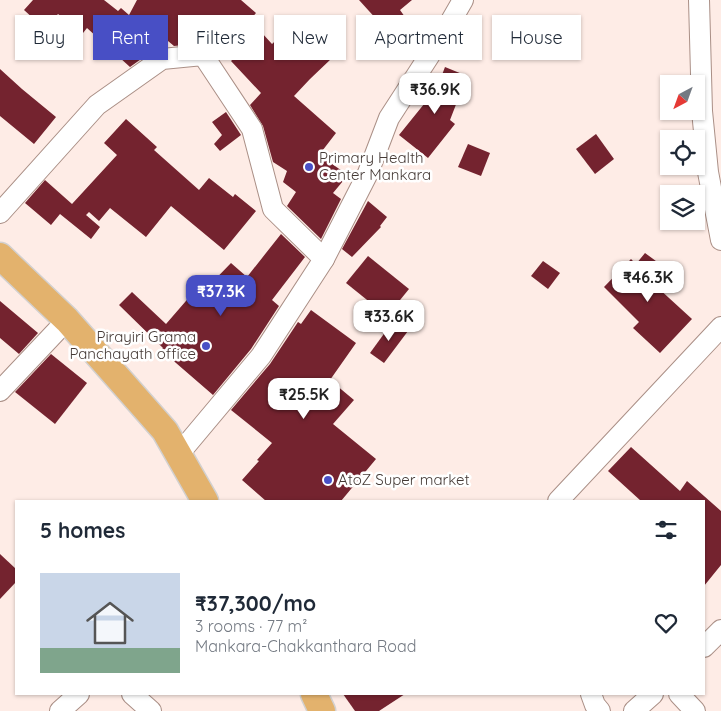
<!DOCTYPE html>
<html lang="en">
<head>
<meta charset="utf-8">
<style>
	body { margin:0; font-family:Quicksand,sans-serif; background:#f2f2f3; color:#1f2937; height:100vh; display:flex; flex-direction:column; font-size:19px; white-space:nowrap }
	* { box-sizing:border-box; margin:0 }
	p { font-size:16px; color:#747a83 }
	.icon { flex:none; width:28px; height:28px; fill:none; stroke:currentColor; stroke-width:2; stroke-linecap:round; stroke-linejoin:round }
	.map { position:relative; flex:1; overflow:hidden }
	.side { position:absolute; left:15px; top:500px; width:690px; height:195px; display:flex; flex-direction:column; background:#fff; border-radius:0px; box-shadow:0 1px 4px #0004 }
	.side>* { flex:none }
	.banner { position:absolute; left:15px; top:15px; width:691px; height:45px; display:flex; gap:10px }
	.needle { width:32px; rotate:221deg }
	.buttons { position:absolute; left:660px; top:75px; display:grid; gap:10px }
	.buttons a { display:grid; place-items:center; width:45px; height:45px; border-radius:0px; background:#fff; box-shadow:0 1px 4px #0004; font-size:25px }
	.price { position:absolute; translate:-50% -42px; padding:0 11px; border-radius:10px; background:#fff; color:#222; font-size:16px; line-height:32px; filter:drop-shadow(0 1px 2px #0008) }
	.price::after { content:''; position:absolute; left:50%; top:30px; width:15px; height:11px; margin-left:-8px; background:inherit; clip-path:polygon(0 0,100% 0,50% 100%) }
	.price.selected { background:#484fc5; color:#fff }
	ul { padding:0; list-style:none }
	li { display:flex; align-items:center; gap:15px; height:125px; padding:0 25px }
	li span { display:grid; place-items:center; flex:none; width:140px; height:100px; border-radius:0px; color:#555 }
	li>.icon { margin-inline-start:auto }
	span .icon { width:60px; height:60px; fill:#fffc; stroke-width:1 }
	li b { font-size:21px }
	h2 { display:flex; justify-content:space-between; align-items:center; height:60px; padding:0 25px; font-size:21px }
	.chip { padding:0 18px; border-radius:0px; background:#fff; box-shadow:0 1px 4px #0004; font-size:18px; line-height:45px }
	.chip.selected { background:#484fc5; color:#fff }
	.map>svg:first-child { display:block }
	.building { fill:#74232f }
	.lines { fill:none; stroke-linecap:round; stroke-linejoin:round }
	.minor-casing { stroke:#aa8f86; stroke-width:22 }
	.major-casing { stroke:#d2d0cf; stroke-width:29 }
	.minor { stroke:#fff; stroke-width:20 }
	.major { stroke:#e3b26d; stroke-width:26 }
	.poi-dot { fill:#484fc5; stroke:#fff; stroke-width:2 }
	.labels { text-anchor:middle; stroke-width:5; stroke-linejoin:round; paint-order:stroke }
	.poi-label { font-size:15px; fill:#453a36; stroke:#fff; text-anchor:start }
</style>
</head>
<body>
<div class="map">
<svg width="721" height="711" viewBox="0 0 721 711">
	<rect width="100%" height="100%" fill="#feece6"/>
	<!-- building -->
	<g class="building">
		<polygon points="33,0 104,0 118,11 121,8 129,15 137,0 241,0 256,13 250,20 272,44 296,21 331,59 310,79 294,96 336,133 319,155 348,175 333,193 341,199 321,239 287,206 296,192 283,182 287,171 273,162 263,126 250,105 261,93 231,61 243,49 217,27 204,43 174,46 168,41 163,47 155,49 130,67 87,28 83,33 58,14 45,29 24,10"/>
		<polygon points="359,0 412,0 400,10 417,34 396,49 385,33 388,32"/>
		<polygon points="445,67 467,76 450,120 455,124 428,158 399,135 437,88"/>
		<polygon points="0,69 22,89 56,117 34,144 0,116"/>
		<polygon points="226,112 241,135 220,151 214,144 222,135 212,122"/>
		<polygon points="126,119 157,147 154,150 199,190 209,178 233,197 235,194 256,211 224,250 171,206 146,237 110,208 99,221 89,212 86,215 100,227 91,239 60,214 51,225 25,203 45,180 72,204 117,155 104,143"/>
		<polygon points="596,134 614,159 595,174 576,149"/>
		<polygon points="468,144 490,153 481,176 458,167"/>
		<polygon points="368,201 387,217 380,226 381,227 352,257 342,249"/>
		<polygon points="281,234 305,257 272,300 279,306 251,349 213,395 161,350 163,348 119,305 132,292 166,324 192,294 197,298 231,263 247,277"/>
		<polygon points="645,253 660,264 650,277 659,285 657,287 692,319 660,353 633,328 639,322 604,287 631,259 636,264"/>
		<polygon points="368,256 409,289 387,316 346,283"/>
		<polygon points="543,261 560,273 548,289 531,276"/>
		<polygon points="0,301 38,333 19,354 0,338"/>
		<polygon points="311,310 356,343 330,380 354,400 333,424 376,459 341,501 266,501 242,480 259,461 257,460 272,443 231,410 270,364 298,322 301,324"/>
		<polygon points="394,320 408,331 384,363 370,353"/>
		<polygon points="51,354 87,383 55,424 15,392"/>
		<polygon points="631,447 680,491 687,481 721,511 721,565 704,586 704,501 641,501 608,471"/>
		<polygon points="0,554 16,569 16,582 0,599"/>
		<polygon points="343,694 405,694 379,711 355,711"/>
	</g>
	<g class="lines">
		<!-- minor casing -->
		<g class="minor-casing">
			<g id="minor">
				<polyline points="699,0 702,111 708,172 721,240"/>
				<polyline points="0,213 97,105 162,59 203,55 252,129 273,209 324,259"/>
				<polyline points="0,391 67,320"/>
				<polyline points="178,455 261,356 324,259 368,173 389,118 444,33 463,0"/>
				<polyline points="558,501 721,327"/>
				<polyline points="704,647 721,630"/>
				<polyline points="132,694 151,711"/>
				<polyline points="591,694 595,705 600,711"/>
				<polyline points="679,694 695,711"/>
				<polyline points="60,711 79,694"/>
				<polyline points="634,711 653,694"/>
			</g>
		</g>
		<!-- major casing -->
		<g class="major-casing">
			<g id="major">
				<polyline points="0,256 67,320 165,431 205,501"/>
				<polyline points="314,694 322,711"/>
			</g>
		</g>
		<!-- minor -->
		<use href="#minor" class="minor"/>
		<!-- major -->
		<use href="#major" class="major"/>
	</g>
	<!-- markers -->
	<g class="poi-dot">
		<circle cx="309" cy="167" r="5"/>
		<circle cx="206" cy="346" r="5"/>
		<circle cx="328" cy="480" r="5"/>
	</g>
	<g class="labels">
		<!-- poi labels -->
		<g class="poi-label">
			<text x="319" y="163">Primary Health<tspan x="319" dy="17">Center Mankara</tspan></text>
			<text x="196" y="342" text-anchor="end">Pirayiri Grama<tspan x="196" dy="17">Panchayath office</tspan></text>
			<text x="338" y="485">AtoZ Super market</text>
		</g>
	</g>
</svg>
<div class="buttons">
<a><svg class="needle" viewBox="-14 -14 28 28"><path d="M0-13l5 13h-10z" fill="#e53935"/><path d="M0 13l5-13h-10z" fill="#747a83"/></svg></a>
<a><svg class="icon" aria-label="locate" viewBox="0 0 24 24"><circle cx="12" cy="12" r="6"/><path d="M12 2v4M12 18v4M2 12h4M18 12h4"/></svg></a>
<a><svg class="icon" aria-label="layers" viewBox="0 0 24 24"><path d="M12 4l9 5-9 5-9-5zM3 14l9 5 9-5"/></svg></a>
</div>
<b class="price" style="left:435px;top:115px">₹36.9K</b>
<b class="price" style="left:648px;top:303px">₹46.3K</b>
<b class="price selected" style="left:221px;top:317px">₹37.3K</b>
<b class="price" style="left:389px;top:342px">₹33.6K</b>
<b class="price" style="left:304px;top:420px">₹25.5K</b>
<div class="banner">
<a class="chip">Buy</a>
<a class="chip selected">Rent</a>
<a class="chip">Filters</a>
<a class="chip">New</a>
<a class="chip">Apartment</a>
<a class="chip">House</a>
</div>
<section class="side">
<h2>5 homes<svg class="icon" aria-label="filters" viewBox="0 0 24 24"><path d="M4 7h16M4 17h16"/><circle cx="9" cy="7" r="2"/><circle cx="15" cy="17" r="2"/></svg></h2>
<ul>
<li><span style="background:linear-gradient(#c9d6e8 75%,#7fa58c 0)"><svg class="icon" aria-label="home" viewBox="0 0 24 24"><path d="M3 11l9-7 9 7M6 9v11h12V9"/></svg></span><div><b>₹37,300/mo</b><p>3 rooms · 77 m²</p><p>Mankara-Chakkanthara Road</p></div><svg class="icon" aria-label="heart" viewBox="0 0 24 24"><path d="M12 20l-8-8c-3-5 5-10 8-4 3-6 11-1 8 4z"/></svg></li>
</ul>
</section>
</div>
</body>
</html>
